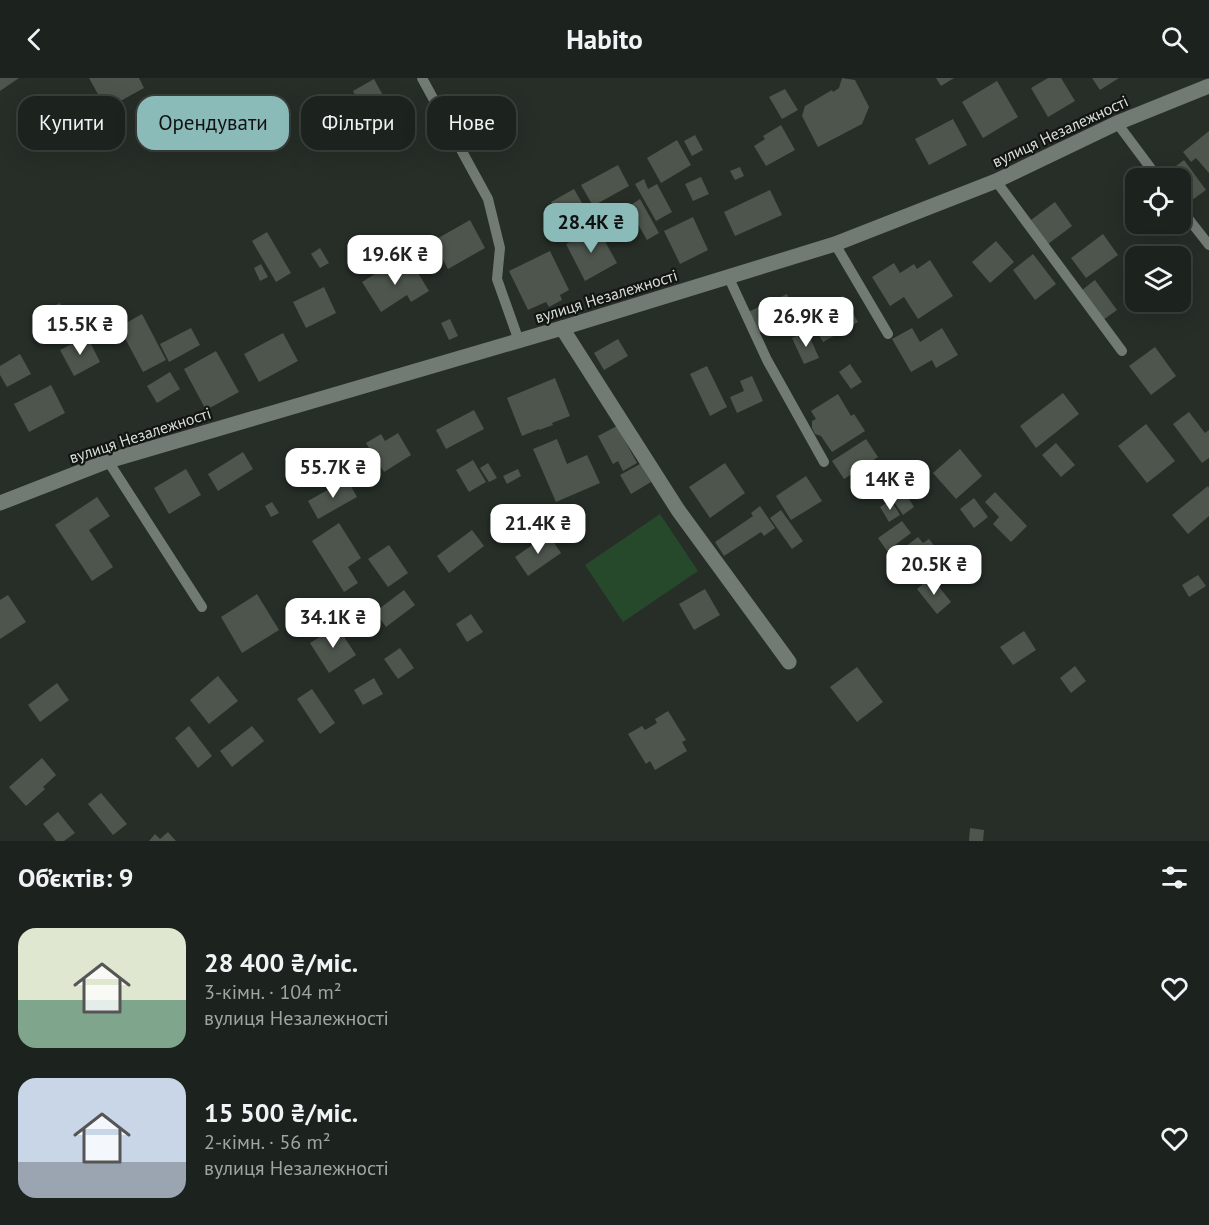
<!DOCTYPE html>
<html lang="uk">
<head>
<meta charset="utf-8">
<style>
	body { margin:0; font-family:"PT Sans",sans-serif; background:#292f2a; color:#f1f3f6; height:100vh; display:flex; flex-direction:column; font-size:22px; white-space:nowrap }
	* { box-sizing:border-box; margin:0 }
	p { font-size:20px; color:#a0a4a4 }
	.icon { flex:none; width:33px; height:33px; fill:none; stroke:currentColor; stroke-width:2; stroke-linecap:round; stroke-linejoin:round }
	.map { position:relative; height:763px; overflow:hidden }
	.drawer { display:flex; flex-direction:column; background:#1c221d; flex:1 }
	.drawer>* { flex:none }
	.top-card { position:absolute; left:18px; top:18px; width:600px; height:54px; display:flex; gap:12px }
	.fabs { position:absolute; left:1125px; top:90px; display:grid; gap:12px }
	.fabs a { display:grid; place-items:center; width:66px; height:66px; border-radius:12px; background:#1c221d; box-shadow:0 6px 24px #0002,0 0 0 2px #3a3f3b; font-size:30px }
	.price { position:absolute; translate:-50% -51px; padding:0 14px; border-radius:12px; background:#fff; color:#222; font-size:20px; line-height:39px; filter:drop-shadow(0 2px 3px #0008) }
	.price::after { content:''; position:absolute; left:50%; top:36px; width:18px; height:14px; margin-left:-9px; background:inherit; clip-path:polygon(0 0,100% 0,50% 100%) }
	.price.on { background:#8bbbb9; color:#111 }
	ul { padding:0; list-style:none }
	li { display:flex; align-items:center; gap:18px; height:150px; padding:0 18px }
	li span { display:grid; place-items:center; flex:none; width:168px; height:120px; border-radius:18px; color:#555 }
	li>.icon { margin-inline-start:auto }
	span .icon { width:72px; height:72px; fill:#fffc; stroke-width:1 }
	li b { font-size:26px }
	h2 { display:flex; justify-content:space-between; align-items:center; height:72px; padding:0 18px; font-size:26px }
	.chip { padding:0 21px; border-radius:18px; background:#1c221d; box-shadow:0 6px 24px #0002,0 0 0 2px #3a3f3b; font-size:21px; line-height:54px }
	.chip.on { background:#8bbbb9; color:#111 }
	header { display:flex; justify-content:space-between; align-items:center; height:78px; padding:0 18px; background:#1c221d; font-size:27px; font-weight:700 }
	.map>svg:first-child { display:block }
	.green { fill:#26492b }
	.building { fill:#4d554d }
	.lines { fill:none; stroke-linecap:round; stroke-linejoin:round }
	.service { stroke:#727b73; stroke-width:10 }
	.minor { stroke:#727b73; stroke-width:15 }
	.tertiary { stroke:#727b73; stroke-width:15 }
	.labels { text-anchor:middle; stroke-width:4.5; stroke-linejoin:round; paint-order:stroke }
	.street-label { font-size:16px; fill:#d9ded9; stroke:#121512 }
</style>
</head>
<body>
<header><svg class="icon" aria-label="back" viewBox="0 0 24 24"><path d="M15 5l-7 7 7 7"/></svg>Habito<svg class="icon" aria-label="search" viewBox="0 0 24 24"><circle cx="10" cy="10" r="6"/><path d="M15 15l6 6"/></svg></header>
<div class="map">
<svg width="1209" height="763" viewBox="0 0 1209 763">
	<rect width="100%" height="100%" fill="#262e27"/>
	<!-- green -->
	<polygon class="green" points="660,436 698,493 623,544 585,487"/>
	<!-- building -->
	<g class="building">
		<polygon points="0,0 19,0 0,13"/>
		<polygon points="89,0 139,0 144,10 106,31"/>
		<polygon points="842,0 855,2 869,29 862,46 818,69 802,38 805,28 832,12 833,14 839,10"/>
		<polygon points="936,0 954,0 941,8"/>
		<polygon points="1048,0 1061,0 1075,23 1048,39 1031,10"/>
		<polygon points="1092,0 1119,0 1100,12"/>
		<polygon points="374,1 393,36 370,47 353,13"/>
		<polygon points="997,3 1018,39 983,60 962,24"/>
		<polygon points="785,11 798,32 782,41 769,19"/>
		<polygon points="953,41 967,67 929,87 915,61"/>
		<polygon points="781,47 795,72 766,88 754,68 765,61 763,58"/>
		<polygon points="1209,53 1209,95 1196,80 1191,84 1183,74"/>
		<polygon points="695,57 703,72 692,78 684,63"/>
		<polygon points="677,62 691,87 661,105 647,80"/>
		<polygon points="1184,82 1206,112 1185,127 1180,122 1180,100 1165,100 1163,98"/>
		<polygon points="618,87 629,108 593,128 581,107"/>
		<polygon points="740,89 744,98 735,102 730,93"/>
		<polygon points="701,99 709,116 693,123 685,106"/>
		<polygon points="644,101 648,111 657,106 672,134 656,143 635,106"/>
		<polygon points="574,111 586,132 555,150 546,134 555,130 551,124"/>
		<polygon points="770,112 782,137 735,158 724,134"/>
		<polygon points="640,121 659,155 647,162 628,129"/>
		<polygon points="1055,124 1072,148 1048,166 1031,142"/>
		<polygon points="588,135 595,148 581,155 575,142"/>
		<polygon points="693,139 708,172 680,186 664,153"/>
		<polygon points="470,142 485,170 448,191 433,163"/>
		<polygon points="597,149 617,185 585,203 566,166"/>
		<polygon points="267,154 291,195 276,204 252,163"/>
		<polygon points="1103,156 1118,177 1086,200 1071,180"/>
		<polygon points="996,163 1014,184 990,205 972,184"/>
		<polygon points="320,170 329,185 320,190 311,176"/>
		<polygon points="550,173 569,212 560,217 562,222 549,229 546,224 528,232 509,193"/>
		<polygon points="1033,176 1056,206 1035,222 1013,192"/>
		<polygon points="930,182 953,218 918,241 904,219 890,228 872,199 894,185 900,195 914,186 917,191"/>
		<polygon points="394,184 400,193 412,185 429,213 411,224 407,217 381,234 362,204"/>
		<polygon points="261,186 268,199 260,203 254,190"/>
		<polygon points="1095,202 1117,232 1103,242 1082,212"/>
		<polygon points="324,209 336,235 306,250 293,224"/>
		<polygon points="787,216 797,237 758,255 748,234"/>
		<polygon points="843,218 858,244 823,264 808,238"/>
		<polygon points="60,225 67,240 42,252 35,237"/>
		<polygon points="142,236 166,282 143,294 119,249"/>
		<polygon points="450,241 458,258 449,262 441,245"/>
		<polygon points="191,250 200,267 169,284 160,266"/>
		<polygon points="912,250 920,264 942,250 958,277 936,290 932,282 911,294 892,261"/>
		<polygon points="807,253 819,280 804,286 792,260"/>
		<polygon points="283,255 298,283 259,304 244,276"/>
		<polygon points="87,258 100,284 74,298 60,272"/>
		<polygon points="618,261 628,278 604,292 594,275"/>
		<polygon points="1155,269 1176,298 1151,317 1129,288"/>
		<polygon points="216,273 239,314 206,332 184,291"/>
		<polygon points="20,276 31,296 7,309 0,297 0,288"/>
		<polygon points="850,286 862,304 851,311 839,294"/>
		<polygon points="707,288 727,329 710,338 690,296"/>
		<polygon points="170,294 180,311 157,325 147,308"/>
		<polygon points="752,298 763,323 737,335 730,319 744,313 740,303"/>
		<polygon points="555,300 570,338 552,345 553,347 539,352 539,351 522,358 507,320"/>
		<polygon points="51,307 65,335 29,354 14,326"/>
		<polygon points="1063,315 1079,336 1036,370 1020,348"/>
		<polygon points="838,316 851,338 854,336 865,353 832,374 821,358 815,356 812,350 812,343 816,341 811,333"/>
		<polygon points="474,332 484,351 446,371 436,352"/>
		<polygon points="1189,334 1205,355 1209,352 1209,380 1202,385 1173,346"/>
		<polygon points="1146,346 1175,383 1147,405 1118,368"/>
		<polygon points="617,348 637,385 623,393 618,383 613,386 598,358"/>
		<polygon points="398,355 411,377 384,394 366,365 381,356 385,363"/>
		<polygon points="557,361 567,386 587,377 600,405 556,424 533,371"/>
		<polygon points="866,361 878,379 844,401 832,383"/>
		<polygon points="1056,365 1075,387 1061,399 1042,377"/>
		<polygon points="960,371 982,398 956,421 933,395"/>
		<polygon points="243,374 253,391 218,413 208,396"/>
		<polygon points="473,382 486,404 469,414 456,392"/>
		<polygon points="488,385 497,400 489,404 480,390"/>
		<polygon points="725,385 745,415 710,440 689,409"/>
		<polygon points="640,386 651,404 631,416 620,397"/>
		<polygon points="186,391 201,417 169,436 154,410"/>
		<polygon points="518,391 521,398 507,406 503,398"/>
		<polygon points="806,398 822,423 791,442 776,418"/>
		<polygon points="347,401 357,419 318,441 308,423"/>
		<polygon points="1208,408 1209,410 1209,438 1188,456 1172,437"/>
		<polygon points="904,413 914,429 903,437 892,421"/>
		<polygon points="995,414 1027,448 1011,464 993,446 999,439 985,424"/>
		<polygon points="97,419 110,438 89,452 113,489 92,503 55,447"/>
		<polygon points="974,420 988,439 974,450 960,431"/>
		<polygon points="891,422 900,437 889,444 880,429"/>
		<polygon points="272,424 279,435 271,439 265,428"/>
		<polygon points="760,428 775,450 764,458 761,454 724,478 715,464 753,438 751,435"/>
		<polygon points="781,432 803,463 792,471 770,440"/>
		<polygon points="902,443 911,455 887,473 878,460"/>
		<polygon points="339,445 361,480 348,489 358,505 344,514 312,463"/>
		<polygon points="472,452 484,468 449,495 437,478"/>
		<polygon points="548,456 561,475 528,498 515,479"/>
		<polygon points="918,459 923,465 929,461 941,477 910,501 892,479"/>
		<polygon points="389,467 408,495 388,509 368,481"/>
		<polygon points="1198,497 1206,508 1189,519 1182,507"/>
		<polygon points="931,499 951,524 937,536 917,511"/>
		<polygon points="705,511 720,537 694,552 679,526"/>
		<polygon points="404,512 415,527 386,549 375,534"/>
		<polygon points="257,516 279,552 242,575 221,539"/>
		<polygon points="8,517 26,544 0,561 0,522"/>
		<polygon points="471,536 483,554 467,564 456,546"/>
		<polygon points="337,548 356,577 329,595 310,565"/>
		<polygon points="1024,553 1036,572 1013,587 1000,569"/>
		<polygon points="400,570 414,590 398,601 384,581"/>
		<polygon points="1075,588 1086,603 1071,615 1060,600"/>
		<polygon points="857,589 883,624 857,644 830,609"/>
		<polygon points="218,598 238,623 209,646 190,622"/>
		<polygon points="374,600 383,616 363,627 354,612"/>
		<polygon points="57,605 69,622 40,644 28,627"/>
		<polygon points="312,611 335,645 320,656 297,621"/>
		<polygon points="668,633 686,662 682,664 687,673 655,692 650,683 646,686 628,656 642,648 645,652 657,645 655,641"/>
		<polygon points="189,648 212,678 198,690 175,660"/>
		<polygon points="252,648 264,663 232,689 220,673"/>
		<polygon points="42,680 56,697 43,709 45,711 26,728 9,709"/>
		<polygon points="101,715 127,746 113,757 88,726"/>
		<polygon points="58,734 75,755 64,763 56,763 43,746"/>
		<polygon points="970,750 984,752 983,763 969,763"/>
		<polygon points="168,754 176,763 149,763 155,756 160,761"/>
	</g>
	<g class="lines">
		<!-- service -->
		<g class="service">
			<polyline points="422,0 488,121 500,170 497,201 519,263"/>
			<polyline points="1117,45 1158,100"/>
			<polyline points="996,103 1122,273"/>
			<polyline points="1180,130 1209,167"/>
			<polyline points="835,166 888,256"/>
			<polyline points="728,198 767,282 824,384"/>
			<polyline points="108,383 202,529"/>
		</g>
		<!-- minor -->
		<polyline class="minor" points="562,250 678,432 789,584"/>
		<!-- tertiary -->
		<polyline class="tertiary" points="0,425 108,383 562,250 835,166 996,103 1117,45 1209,8"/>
	</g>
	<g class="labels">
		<!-- street labels -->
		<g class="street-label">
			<text transform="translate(1060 53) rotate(-25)" y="6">вулиця Незалежності</text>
			<text transform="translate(606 218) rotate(-17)" y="6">вулиця Незалежності</text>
			<text transform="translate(140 357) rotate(-18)" y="6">вулиця Незалежності</text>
		</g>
	</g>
</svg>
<div class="fabs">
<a><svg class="icon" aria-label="locate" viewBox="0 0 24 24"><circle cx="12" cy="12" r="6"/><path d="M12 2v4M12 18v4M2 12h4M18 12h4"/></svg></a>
<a><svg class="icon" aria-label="layers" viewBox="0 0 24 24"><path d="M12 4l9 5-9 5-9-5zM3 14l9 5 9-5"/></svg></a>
</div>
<b class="price on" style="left:591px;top:176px">28.4K ₴</b>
<b class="price" style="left:395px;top:208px">19.6K ₴</b>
<b class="price" style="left:806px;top:270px">26.9K ₴</b>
<b class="price" style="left:80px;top:278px">15.5K ₴</b>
<b class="price" style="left:333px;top:421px">55.7K ₴</b>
<b class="price" style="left:890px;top:433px">14K ₴</b>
<b class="price" style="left:538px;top:477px">21.4K ₴</b>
<b class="price" style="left:934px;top:518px">20.5K ₴</b>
<b class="price" style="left:333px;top:571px">34.1K ₴</b>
<div class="top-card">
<a class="chip">Купити</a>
<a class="chip on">Орендувати</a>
<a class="chip">Фільтри</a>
<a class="chip">Нове</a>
</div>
</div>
<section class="drawer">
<h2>Об’єктів: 9<svg class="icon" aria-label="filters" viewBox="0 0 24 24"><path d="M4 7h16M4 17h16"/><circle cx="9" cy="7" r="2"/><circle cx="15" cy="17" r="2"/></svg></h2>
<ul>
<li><span style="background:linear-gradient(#dfe7d0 60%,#7fa58c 0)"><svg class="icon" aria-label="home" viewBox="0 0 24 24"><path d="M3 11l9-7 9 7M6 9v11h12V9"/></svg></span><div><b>28 400 ₴/міс.</b><p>3-кімн. · 104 m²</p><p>вулиця Незалежності</p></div><svg class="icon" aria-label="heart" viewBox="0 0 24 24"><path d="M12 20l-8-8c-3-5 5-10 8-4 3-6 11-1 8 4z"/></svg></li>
<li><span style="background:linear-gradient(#c9d6e8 70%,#9aa5b1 0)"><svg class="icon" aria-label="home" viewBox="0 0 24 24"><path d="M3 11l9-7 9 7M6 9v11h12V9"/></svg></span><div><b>15 500 ₴/міс.</b><p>2-кімн. · 56 m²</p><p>вулиця Незалежності</p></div><svg class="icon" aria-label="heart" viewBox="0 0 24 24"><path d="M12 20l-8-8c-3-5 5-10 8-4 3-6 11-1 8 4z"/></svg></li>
</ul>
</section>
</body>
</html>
